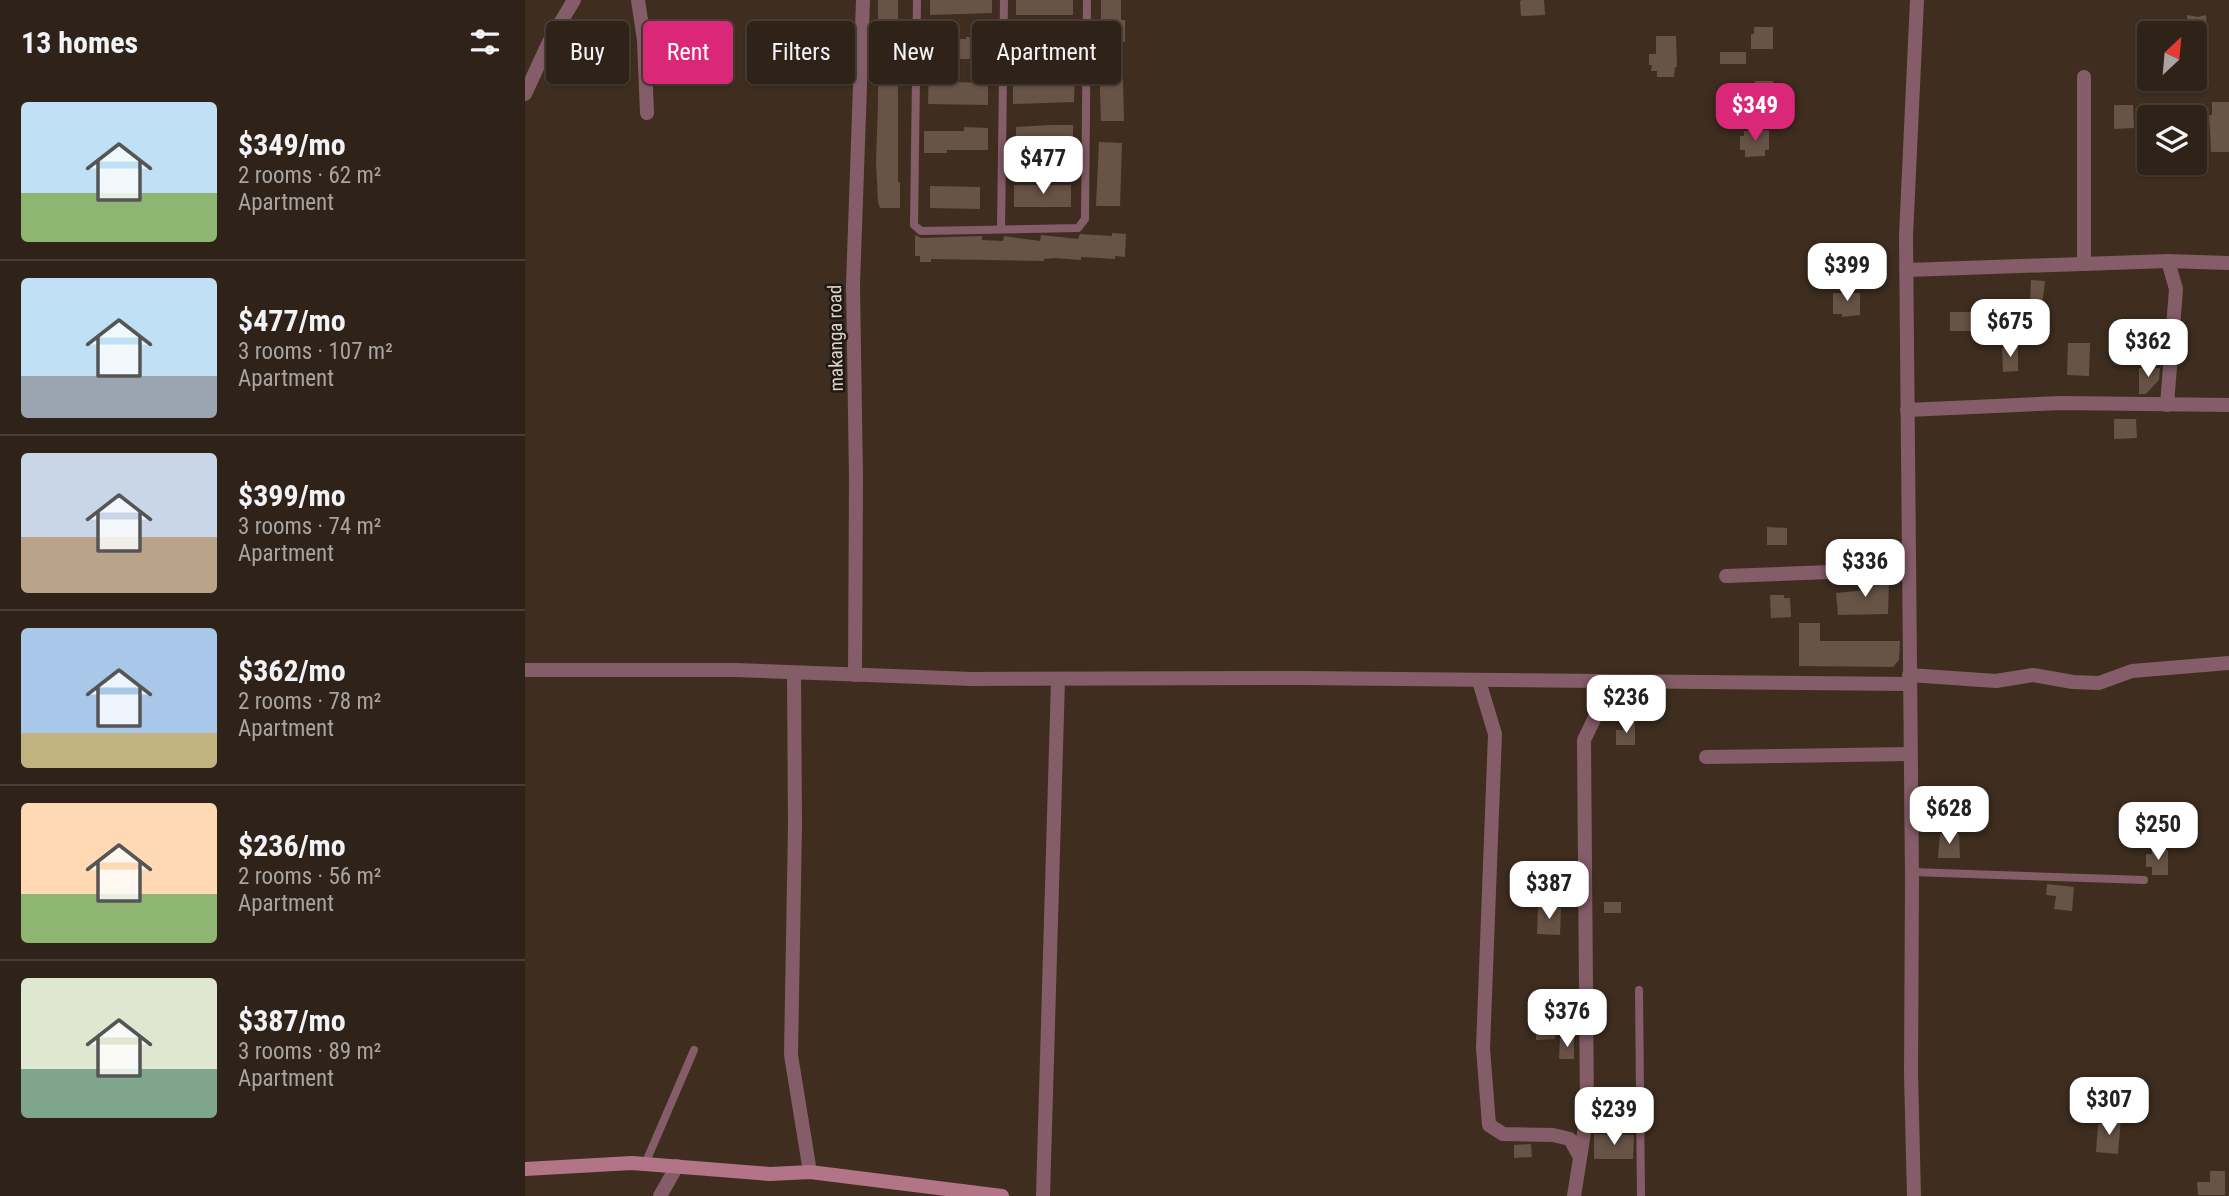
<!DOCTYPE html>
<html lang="en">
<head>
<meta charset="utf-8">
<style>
	body { margin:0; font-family:"Roboto Condensed",sans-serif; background:#3b2f25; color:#f1f3f6; height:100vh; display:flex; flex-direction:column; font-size:26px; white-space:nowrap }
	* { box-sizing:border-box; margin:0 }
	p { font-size:23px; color:#a7a4a2 }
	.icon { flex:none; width:38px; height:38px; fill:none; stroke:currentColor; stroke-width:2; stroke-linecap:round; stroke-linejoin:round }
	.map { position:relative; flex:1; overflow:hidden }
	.side { display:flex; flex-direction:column; background:#2f2218; width:525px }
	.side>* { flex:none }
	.top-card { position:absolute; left:21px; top:21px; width:665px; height:63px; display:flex; gap:14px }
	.needle { width:46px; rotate:26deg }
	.tools { position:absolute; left:1612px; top:21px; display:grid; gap:14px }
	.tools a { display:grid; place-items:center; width:70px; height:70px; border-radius:7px; background:#2f2218; box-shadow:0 2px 5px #0004,0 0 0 2px #4a3f37; font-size:35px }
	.price { position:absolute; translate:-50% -60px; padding:0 16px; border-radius:14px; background:#fff; color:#222; font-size:23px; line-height:46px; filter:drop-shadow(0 2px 4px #0008) }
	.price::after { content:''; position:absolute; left:50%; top:42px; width:21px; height:16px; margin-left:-10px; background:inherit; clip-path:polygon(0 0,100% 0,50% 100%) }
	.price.active { background:#db2777; color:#fff }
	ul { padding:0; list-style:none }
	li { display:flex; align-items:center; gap:21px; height:175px; padding:0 21px }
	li+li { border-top:2px solid #4a3f37 }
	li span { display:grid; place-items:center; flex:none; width:196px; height:140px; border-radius:7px; color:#555 }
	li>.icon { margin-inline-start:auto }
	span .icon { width:84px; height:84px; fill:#fffc; stroke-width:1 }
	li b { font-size:30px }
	h2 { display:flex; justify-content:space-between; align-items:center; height:84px; padding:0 21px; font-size:30px }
	.pill { padding:0 24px; border-radius:7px; background:#2f2218; box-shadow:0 2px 5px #0004,0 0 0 2px #4a3f37; font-size:24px; line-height:63px }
	.pill.active { background:#db2777; color:#fff }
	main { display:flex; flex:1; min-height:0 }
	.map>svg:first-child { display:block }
	.building { fill:#685446 }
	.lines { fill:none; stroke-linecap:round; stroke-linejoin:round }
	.lane { stroke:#855d68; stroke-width:8 }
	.street { stroke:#855d68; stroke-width:14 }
	.secondary { stroke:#b27486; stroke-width:14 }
	.labels { text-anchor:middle; stroke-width:5; stroke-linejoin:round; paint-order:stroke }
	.street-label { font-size:19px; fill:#ddd2ca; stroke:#201812 }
</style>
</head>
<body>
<main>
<section class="side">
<h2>13 homes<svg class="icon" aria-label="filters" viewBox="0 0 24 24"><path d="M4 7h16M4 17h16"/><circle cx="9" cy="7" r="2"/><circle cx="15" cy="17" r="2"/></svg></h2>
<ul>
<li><span style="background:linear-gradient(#bfe0f5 65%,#8fb573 0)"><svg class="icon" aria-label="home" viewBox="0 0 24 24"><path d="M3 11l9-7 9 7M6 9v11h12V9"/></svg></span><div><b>$349/mo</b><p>2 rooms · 62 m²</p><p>Apartment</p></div></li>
<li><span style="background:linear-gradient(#bfe0f5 70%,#9aa5b1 0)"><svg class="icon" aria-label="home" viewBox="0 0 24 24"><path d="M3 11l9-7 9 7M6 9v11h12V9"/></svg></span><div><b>$477/mo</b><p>3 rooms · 107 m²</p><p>Apartment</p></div></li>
<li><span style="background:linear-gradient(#c9d6e8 60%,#b9a48a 0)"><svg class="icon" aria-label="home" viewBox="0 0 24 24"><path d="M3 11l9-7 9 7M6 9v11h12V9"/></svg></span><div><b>$399/mo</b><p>3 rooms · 74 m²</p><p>Apartment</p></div></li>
<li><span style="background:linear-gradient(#a9c7e8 75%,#c2b280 0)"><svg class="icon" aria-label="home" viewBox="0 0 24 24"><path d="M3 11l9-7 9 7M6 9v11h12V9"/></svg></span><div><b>$362/mo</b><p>2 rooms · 78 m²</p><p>Apartment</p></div></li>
<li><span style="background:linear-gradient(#ffd9b3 65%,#8fb573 0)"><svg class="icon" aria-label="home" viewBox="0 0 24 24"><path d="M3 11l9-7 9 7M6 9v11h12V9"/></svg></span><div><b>$236/mo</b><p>2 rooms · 56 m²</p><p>Apartment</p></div></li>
<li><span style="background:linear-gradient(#dfe7d0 65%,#7fa58c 0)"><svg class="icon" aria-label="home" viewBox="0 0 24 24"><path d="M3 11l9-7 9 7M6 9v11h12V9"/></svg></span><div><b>$387/mo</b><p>3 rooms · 89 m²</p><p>Apartment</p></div></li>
</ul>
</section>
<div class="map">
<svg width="1704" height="1196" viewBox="0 0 1704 1196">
	<rect width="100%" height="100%" fill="#3f2e20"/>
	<!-- building -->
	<g class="building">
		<polygon points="353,0 373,0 373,182 375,182 375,208 355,208 353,202 351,162 353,102"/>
		<polygon points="405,0 467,0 467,13 405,15"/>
		<rect x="491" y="0" width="57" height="15"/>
		<polygon points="576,0 596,0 596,20 600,20 600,42 597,42 599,121 576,121 574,60 576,60"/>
		<polygon points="997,0 1019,0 1020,15 996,16 995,1"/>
		<polygon points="1662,15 1673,17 1681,15 1682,37 1670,40 1670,33 1662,33"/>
		<polygon points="1229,27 1248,27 1248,49 1226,49 1226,34 1229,34"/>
		<polygon points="1131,36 1151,36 1152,67 1150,67 1149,77 1132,77 1132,71 1126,71 1127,65 1124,65 1124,54 1131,54"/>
		<polygon points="441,37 464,37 464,59 428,59 427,82 463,83 463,105 403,104 405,38 441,39"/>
		<polygon points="527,37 551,37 549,102 488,104 488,82 525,82 525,60 490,60 490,38"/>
		<rect x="1195" y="52" width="26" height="12"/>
		<polygon points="1230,81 1248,81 1249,104 1230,104"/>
		<polygon points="1687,102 1704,102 1704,152 1686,152 1684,115 1687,115"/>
		<polygon points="1589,105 1608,105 1609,128 1589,129"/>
		<polygon points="525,125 548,125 548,148 491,149 491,127"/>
		<polygon points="439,127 463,128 463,150 422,150 422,153 399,153 399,131 439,131"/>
		<polygon points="1244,130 1244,150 1240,150 1240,156 1220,157 1220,150 1215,150 1215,136 1219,136 1219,131"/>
		<polygon points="574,142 597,143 595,206 571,206"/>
		<rect x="489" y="185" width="57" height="22"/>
		<polygon points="405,186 455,187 455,209 405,208"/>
		<polygon points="587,233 601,234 600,257 590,256 590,259 556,257 556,260 529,258 519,259 519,261 406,259 406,262 395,262 395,256 390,256 390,235 396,238 457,236 457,240 478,241 479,236 515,241 516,235 553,239 555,234 587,236"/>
		<polygon points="1506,280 1520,281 1517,306 1505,306"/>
		<polygon points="1317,289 1328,289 1328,293 1335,293 1335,315 1317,317 1317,314 1308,314 1308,293 1317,293"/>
		<rect x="1425" y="312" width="22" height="19"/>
		<polygon points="1543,343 1565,343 1564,376 1542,375"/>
		<polygon points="1493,347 1493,371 1478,372 1477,348"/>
		<polygon points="1614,368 1635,368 1634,380 1621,394 1614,394"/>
		<polygon points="1589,419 1611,419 1612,438 1589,439"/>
		<polygon points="1242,527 1262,528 1262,545 1242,545"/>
		<polygon points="1364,579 1363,614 1313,615 1311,593 1340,590 1339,580"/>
		<polygon points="1245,595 1259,595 1259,598 1265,598 1266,617 1246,618"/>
		<polygon points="1274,623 1295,623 1295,641 1375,641 1374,660 1368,667 1274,666"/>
		<polygon points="1098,723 1110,723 1110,745 1091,745 1091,730 1098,730"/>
		<polygon points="1434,833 1435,858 1413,858 1415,834"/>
		<polygon points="1627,850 1643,850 1643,875 1627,875 1627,867 1621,867 1621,854 1627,854"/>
		<polygon points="1522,884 1549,887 1547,911 1529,909 1531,896 1521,895"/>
		<rect x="1079" y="902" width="17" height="11"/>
		<polygon points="1013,907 1036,908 1035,935 1012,934"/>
		<polygon points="1024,1012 1024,1024 1029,1023 1030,1039 1011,1040 1011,1013"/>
		<polygon points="1035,1038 1049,1038 1049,1059 1034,1059"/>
		<polygon points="1583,1119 1596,1119 1593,1154 1571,1152 1573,1124 1583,1124"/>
		<polygon points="1069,1134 1109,1135 1108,1159 1069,1159"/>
		<polygon points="1006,1144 1007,1157 989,1158 989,1145"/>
		<polygon points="1685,1171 1700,1171 1700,1195 1673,1195 1672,1182 1685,1182"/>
	</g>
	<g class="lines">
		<!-- lane -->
		<g class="lane">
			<polyline points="392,0 389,225 396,231 553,228 560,219 562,0"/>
			<polyline points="476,229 479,0"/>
			<polyline points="1387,872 1619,880"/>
			<polyline points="1114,990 1116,1196"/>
			<polyline points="120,1164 169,1050"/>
		</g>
		<!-- street -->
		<g class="street">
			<polyline points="113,0 119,40 122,113"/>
			<polyline points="1559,77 1559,264"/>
			<polyline points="0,94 24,42 49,0"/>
			<polyline points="1382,270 1643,261 1704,263"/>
			<polyline points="1642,405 1651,289 1643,261"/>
			<polyline points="1382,410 1536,403 1704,405"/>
			<polyline points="1201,576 1383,569"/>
			<polyline points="0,670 210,670 447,679 776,678 1384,684"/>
			<polyline points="269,673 270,825 266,1055 285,1172"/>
			<polyline points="330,675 331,479 328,285 338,0"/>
			<polyline points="1384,675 1471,681 1508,675 1548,682 1574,683 1607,671 1704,663"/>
			<polyline points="954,681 970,734 958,1048 964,1125 978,1134 1028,1135 1045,1139 1055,1157"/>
			<polyline points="1181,757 1385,754"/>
			<polyline points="135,1196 152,1166"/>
			<polyline points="518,1196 533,679"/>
			<polyline points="1049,1196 1062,1114 1059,740 1073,711 1112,683"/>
			<polyline points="1389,1196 1386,1074 1387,879 1381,236 1392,0"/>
		</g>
		<!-- secondary -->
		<polyline class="secondary" points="0,1169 107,1163 245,1174 285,1172 477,1196"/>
	</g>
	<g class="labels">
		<!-- street labels -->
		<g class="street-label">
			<text transform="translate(310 338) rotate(-91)" y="7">makanga road</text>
		</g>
	</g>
</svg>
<div class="tools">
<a><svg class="needle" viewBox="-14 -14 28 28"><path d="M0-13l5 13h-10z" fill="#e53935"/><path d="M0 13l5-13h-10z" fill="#a7a4a2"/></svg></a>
<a><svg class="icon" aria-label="layers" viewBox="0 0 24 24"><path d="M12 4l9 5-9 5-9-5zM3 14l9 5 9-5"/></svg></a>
</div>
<b class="price active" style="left:1230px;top:143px">$349</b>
<b class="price" style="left:518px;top:196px">$477</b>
<b class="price" style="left:1322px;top:303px">$399</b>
<b class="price" style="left:1485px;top:359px">$675</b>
<b class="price" style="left:1623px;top:379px">$362</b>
<b class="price" style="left:1340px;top:599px">$336</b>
<b class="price" style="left:1101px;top:735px">$236</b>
<b class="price" style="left:1424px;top:846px">$628</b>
<b class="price" style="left:1633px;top:862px">$250</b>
<b class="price" style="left:1024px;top:921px">$387</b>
<b class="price" style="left:1042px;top:1049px">$376</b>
<b class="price" style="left:1584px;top:1137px">$307</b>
<b class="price" style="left:1089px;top:1147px">$239</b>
<div class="top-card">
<a class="pill">Buy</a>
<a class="pill active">Rent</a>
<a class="pill">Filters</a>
<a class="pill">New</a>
<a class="pill">Apartment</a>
</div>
</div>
</main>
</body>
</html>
